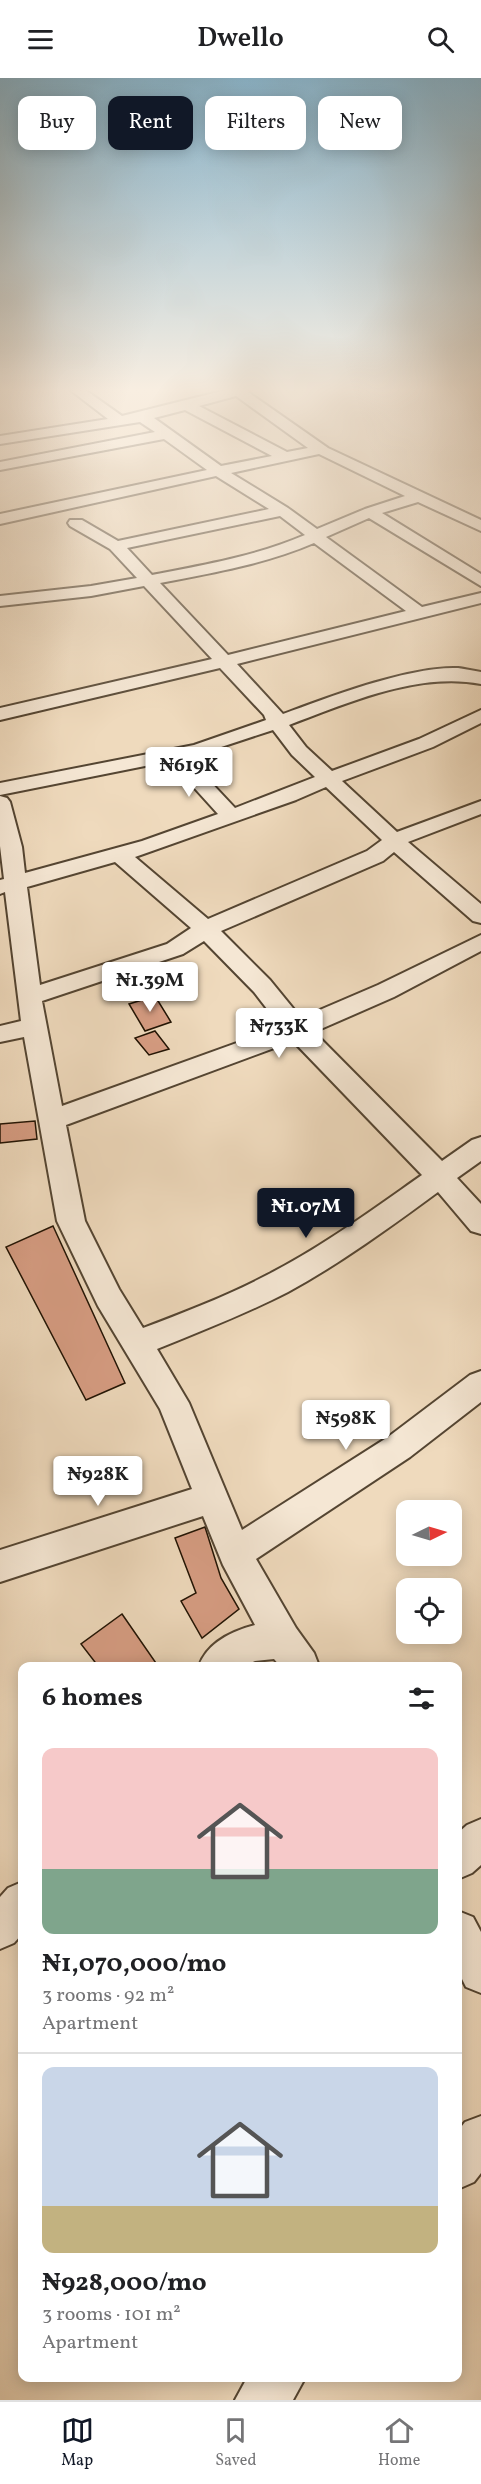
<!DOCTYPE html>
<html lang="en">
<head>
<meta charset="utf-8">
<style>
	body { margin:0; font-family:Vollkorn,serif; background:#f2f2f2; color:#202124; height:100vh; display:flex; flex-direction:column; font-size:22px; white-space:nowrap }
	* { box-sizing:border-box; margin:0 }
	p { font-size:20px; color:#757577 }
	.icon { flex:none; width:33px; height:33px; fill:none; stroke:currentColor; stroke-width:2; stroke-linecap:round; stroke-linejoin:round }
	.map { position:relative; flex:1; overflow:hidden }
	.side { position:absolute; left:18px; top:1584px; width:444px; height:720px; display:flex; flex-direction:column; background:#fff; border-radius:12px; box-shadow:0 3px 15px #0003 }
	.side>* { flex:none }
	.banner { position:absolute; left:18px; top:18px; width:446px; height:54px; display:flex; gap:12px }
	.needle { width:39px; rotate:85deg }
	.buttons { position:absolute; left:396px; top:1422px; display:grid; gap:12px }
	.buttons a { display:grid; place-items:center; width:66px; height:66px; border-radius:12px; background:#fff; box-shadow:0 3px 15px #0003; font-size:30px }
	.price { position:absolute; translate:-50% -51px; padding:0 14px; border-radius:6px; background:#fff; color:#222; font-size:20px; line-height:39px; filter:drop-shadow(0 2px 3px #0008) }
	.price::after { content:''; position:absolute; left:50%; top:36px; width:18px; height:14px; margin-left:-9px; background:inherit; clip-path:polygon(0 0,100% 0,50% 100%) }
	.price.current { background:#111827; color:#fff }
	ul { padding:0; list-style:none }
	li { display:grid; align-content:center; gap:12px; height:318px; padding:0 24px }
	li+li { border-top:2px solid #e0e0e0 }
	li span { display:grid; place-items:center; height:186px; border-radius:12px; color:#555 }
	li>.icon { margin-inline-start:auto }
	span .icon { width:108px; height:108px; fill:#fffc; stroke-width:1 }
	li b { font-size:26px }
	h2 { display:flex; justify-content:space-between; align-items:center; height:72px; padding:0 24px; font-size:26px }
	.pill { padding:0 21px; border-radius:12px; background:#fff; box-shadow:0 3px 15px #0003; font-size:21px; line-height:54px }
	.pill.current { background:#111827; color:#fff }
	header { display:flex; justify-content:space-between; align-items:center; height:78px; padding:0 24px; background:#fff; font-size:27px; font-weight:600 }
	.tab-bar { display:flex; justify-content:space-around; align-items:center; height:84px; border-top:2px solid #e0e0e0; background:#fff; font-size:16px; color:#757577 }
	.tab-bar a { display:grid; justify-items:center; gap:3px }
	.tab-bar .current { color:#111827 }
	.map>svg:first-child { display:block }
	.building { fill:#d79d83; stroke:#211303; stroke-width:1.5 }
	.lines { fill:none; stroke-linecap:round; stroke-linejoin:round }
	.street-casing { stroke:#544532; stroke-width:4 }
	.street { fill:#f5e7d4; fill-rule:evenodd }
</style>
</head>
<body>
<header><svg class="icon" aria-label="menu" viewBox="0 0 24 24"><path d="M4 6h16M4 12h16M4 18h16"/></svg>Dwello<svg class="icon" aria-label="search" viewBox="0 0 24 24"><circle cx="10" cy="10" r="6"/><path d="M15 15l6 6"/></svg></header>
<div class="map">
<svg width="481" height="2322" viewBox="0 0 481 2322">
	<rect width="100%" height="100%" fill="#efdabd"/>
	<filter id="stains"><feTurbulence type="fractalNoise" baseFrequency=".00333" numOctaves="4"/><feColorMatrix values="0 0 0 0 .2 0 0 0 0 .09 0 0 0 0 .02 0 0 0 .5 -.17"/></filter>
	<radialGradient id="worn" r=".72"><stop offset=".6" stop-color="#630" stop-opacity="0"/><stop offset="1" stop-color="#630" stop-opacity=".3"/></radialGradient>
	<!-- building -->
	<g class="building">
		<polygon points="155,918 171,944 145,953 129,926"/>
		<polygon points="155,953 169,971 149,977 135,960"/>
		<polygon points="35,1043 37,1061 0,1065 0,1046"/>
		<polygon points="53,1148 125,1305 86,1322 6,1169"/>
		<polygon points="205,1449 221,1500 239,1531 202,1560 181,1523 196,1515 175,1460"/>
		<polygon points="122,1536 158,1588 98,1588 81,1566"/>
	</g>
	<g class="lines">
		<!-- street casing -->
		<g class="street-casing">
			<g id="street">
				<path d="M69 311H84L122 338 230 311H251L248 314 328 370 481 442V453L418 424 382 435 481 496V508L369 440 326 459 422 529 481 515V525L237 586 283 636C329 619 410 588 458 590 466 591 474 593 481 594V606C417 594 348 625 289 647L306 669 332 693 419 661 481 632V645L433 669 342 703 397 754 481 723V736L408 764 481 826V845L473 843 394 774 383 783 221 853 270 902 301 940 378 907 481 857V873L394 919 314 954 442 1083 472 1062 481 1059V1083L457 1100 481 1126V1156L471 1153 438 1114C389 1150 341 1185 288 1214 245 1236 201 1253 157 1271L189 1325 242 1452 388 1359 470 1297 481 1293V1324L410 1379 256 1481 296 1550 314 1575 319 1588H280L274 1581 255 1583 244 1588H199C207 1565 232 1553 255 1547L223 1487 203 1438 0 1504V1472L192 1411 160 1331 98 1228 57 1143 24 959 0 964V948L21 943 5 814 0 816V802L4 801 0 768V718L7 720 10 724 22 769 25 795 142 763 218 736 170 683 0 717V705L194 667 266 642 264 637 220 590 0 642V630L212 581 144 508 91 518 0 528V518L91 508 137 500 110 471 70 448 68 445 70 442H82L118 463 269 431 216 398 0 446V436L207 392 164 361 0 392V384L155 354 140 344 0 366V358L108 341ZM236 318 308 370 287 374 199 328ZM185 332 272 378 221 388 154 340ZM319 376 405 418 365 431 317 451 288 430 231 395ZM280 438 305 457C256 478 204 487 152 497L127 470ZM314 465 406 533 228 577 160 505C212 495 265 486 314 465ZM273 652 292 677 315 699 235 730 188 680ZM326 709 382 762 367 773 208 841 135 779 296 722ZM115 784 191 850 167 866 40 907 27 809ZM204 863 254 914 281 949 62 1028 42 923 183 876ZM293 963 422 1097C372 1132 322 1169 267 1197 227 1218 185 1234 143 1250L119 1211 85 1143 66 1047Z"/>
				<polygon points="481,1741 481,1787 472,1795 458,1801 458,1755 467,1747"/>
				<polygon points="22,1804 22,1856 14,1865 0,1871 0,1819 8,1810"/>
				<polygon points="458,1833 473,1839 481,1854 481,1915 466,1909 458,1893"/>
				<polygon points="481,2038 481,2095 474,2104 458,2111 458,2053 465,2044"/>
				<polygon points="247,2300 305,2300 293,2322 235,2322"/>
			</g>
		</g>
		<!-- street -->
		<use href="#street" class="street"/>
	</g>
	<!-- sky -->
	<linearGradient id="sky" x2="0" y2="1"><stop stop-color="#89b7d0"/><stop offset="0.49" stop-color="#f8eee1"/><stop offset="1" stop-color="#f8eee1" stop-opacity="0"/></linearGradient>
	<rect width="481" height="636" fill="url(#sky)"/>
	<rect width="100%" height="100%" filter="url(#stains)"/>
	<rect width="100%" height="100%" fill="url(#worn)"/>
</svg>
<div class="buttons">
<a><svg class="needle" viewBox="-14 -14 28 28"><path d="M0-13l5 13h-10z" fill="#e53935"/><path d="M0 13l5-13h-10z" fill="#757577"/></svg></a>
<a><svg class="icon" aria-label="locate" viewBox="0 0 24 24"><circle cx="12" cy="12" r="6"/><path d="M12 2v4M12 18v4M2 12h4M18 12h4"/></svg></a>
</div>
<b class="price" style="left:189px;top:720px">₦619K</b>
<b class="price" style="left:150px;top:935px">₦1.39M</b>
<b class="price" style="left:279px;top:981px">₦733K</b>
<b class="price current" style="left:306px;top:1161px">₦1.07M</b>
<b class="price" style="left:346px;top:1373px">₦598K</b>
<b class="price" style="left:98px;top:1429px">₦928K</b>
<div class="banner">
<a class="pill">Buy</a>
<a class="pill current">Rent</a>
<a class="pill">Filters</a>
<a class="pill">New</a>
</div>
<section class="side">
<h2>6 homes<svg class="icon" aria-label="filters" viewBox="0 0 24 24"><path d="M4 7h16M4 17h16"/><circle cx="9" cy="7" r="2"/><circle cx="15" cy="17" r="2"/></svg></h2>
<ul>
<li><span style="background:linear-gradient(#f6c9c9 65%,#7fa58c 0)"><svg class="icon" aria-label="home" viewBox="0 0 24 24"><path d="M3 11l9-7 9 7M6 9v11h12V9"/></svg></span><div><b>₦1,070,000/mo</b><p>3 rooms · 92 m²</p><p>Apartment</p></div></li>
<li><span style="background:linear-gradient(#c9d6e8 75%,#c2b280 0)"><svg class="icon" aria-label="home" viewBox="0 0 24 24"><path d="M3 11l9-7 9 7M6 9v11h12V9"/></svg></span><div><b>₦928,000/mo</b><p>3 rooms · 101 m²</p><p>Apartment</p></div></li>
</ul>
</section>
</div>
<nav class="tab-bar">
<a class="current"><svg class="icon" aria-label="map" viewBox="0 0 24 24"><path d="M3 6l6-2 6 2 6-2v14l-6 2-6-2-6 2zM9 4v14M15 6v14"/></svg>Map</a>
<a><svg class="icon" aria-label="saved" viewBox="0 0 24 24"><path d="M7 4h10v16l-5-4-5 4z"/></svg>Saved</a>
<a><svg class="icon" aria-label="home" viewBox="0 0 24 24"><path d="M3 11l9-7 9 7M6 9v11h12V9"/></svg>Home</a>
</nav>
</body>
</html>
